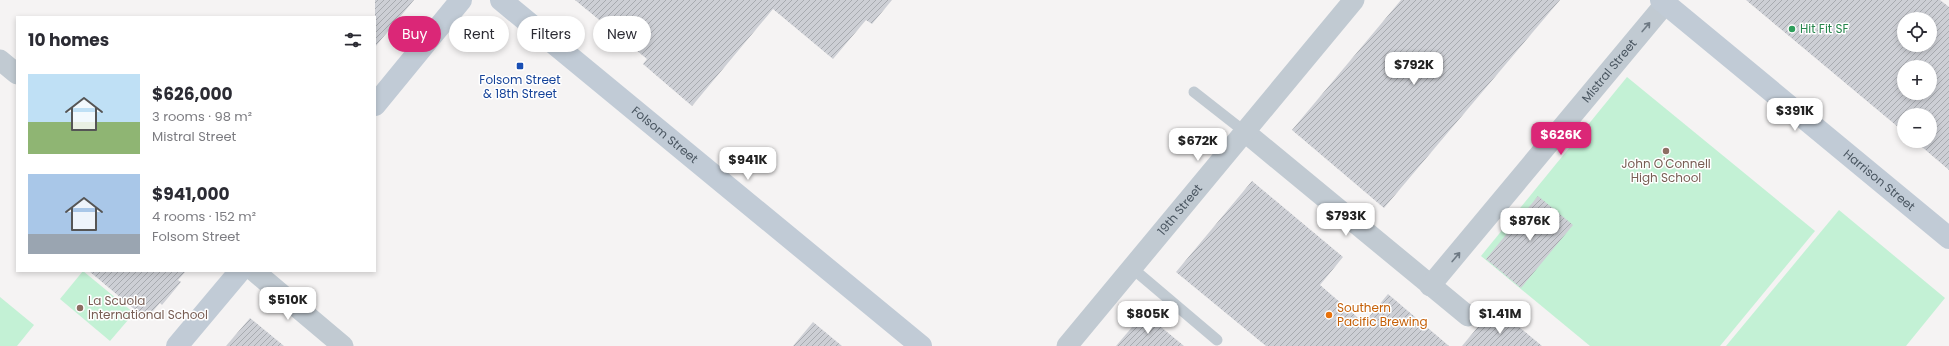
<!DOCTYPE html>
<html lang="en">
<head>
<meta charset="utf-8">
<style>
	body { margin:0; font-family:Poppins,sans-serif; background:#f7f7f7; color:#2b2b33; height:100vh; display:flex; flex-direction:column; font-size:15px; white-space:nowrap }
	* { box-sizing:border-box; margin:0 }
	p { font-size:13px; color:#7c7c81 }
	.icon { flex:none; width:22px; height:22px; fill:none; stroke:currentColor; stroke-width:2; stroke-linecap:round; stroke-linejoin:round }
	.map { position:relative; flex:1; overflow:hidden }
	.drawer { position:absolute; left:16px; top:16px; width:360px; height:256px; display:flex; flex-direction:column; background:#fff; border-radius:0px; box-shadow:0 2px 6px #0003 }
	.drawer>* { flex:none }
	.top-card { position:absolute; left:388px; top:16px; width:380px; height:36px; display:flex; gap:8px }
	.controls { position:absolute; left:1897px; top:12px; display:grid; gap:8px }
	.controls a { display:grid; place-items:center; width:40px; height:40px; border-radius:50%; background:#fff; box-shadow:0 2px 6px #0003; font-size:20px }
	.price { position:absolute; translate:-50% -34px; padding:0 9px; border-radius:8px; background:#fff; color:#222; font-size:13px; line-height:26px; filter:drop-shadow(0 1px 2px #0008) }
	.price::after { content:''; position:absolute; left:50%; top:24px; width:12px; height:9px; margin-left:-6px; background:inherit; clip-path:polygon(0 0,100% 0,50% 100%) }
	.price.active { background:#db2777; color:#fff }
	ul { padding:0; list-style:none }
	li { display:flex; align-items:center; gap:12px; height:100px; padding:0 12px }
	li span { display:grid; place-items:center; flex:none; width:112px; height:80px; border-radius:0px; color:#555 }
	li>.icon { margin-inline-start:auto }
	span .icon { width:48px; height:48px; fill:#fffc; stroke-width:1 }
	li b { font-size:17px }
	h2 { display:flex; justify-content:space-between; align-items:center; height:48px; padding:0 12px; font-size:17px }
	.tag { padding:0 14px; border-radius:18px; background:#fff; box-shadow:0 2px 6px #0003; font-size:14px; line-height:36px }
	.tag.active { background:#db2777; color:#fff }
	.map>svg:first-child { display:block }
	.grass { fill:#c3f1d5 }
	.building { fill:url(#building-hatch); fill-rule:evenodd }
	.lines { fill:none; stroke-linecap:round; stroke-linejoin:round }
	.lane { stroke:#c1cad2; stroke-width:11 }
	.street { stroke:#c1cad2; stroke-width:21 }
	.secondary { stroke:#c1cbd6; stroke-width:22 }
	.oneway { stroke:#6e7983 }
	.leisure-dot { fill:#2e9e5b; stroke:#fff; stroke-width:1.5 }
	.transit-dot { fill:#1a4fb4; stroke:#fff; stroke-width:1.5 }
	.education-dot { fill:#8d6e63; stroke:#fff; stroke-width:1.5 }
	.food-dot { fill:#e8710a; stroke:#fff; stroke-width:1.5 }
	.labels { text-anchor:middle; stroke-width:3; stroke-linejoin:round; paint-order:stroke }
	.leisure-label { font-size:12px; fill:#27864d; stroke:#fff; text-anchor:start }
	.street-label { font-size:12px; fill:#4a5661; stroke:#fff }
	.transit-label { font-size:12px; fill:#164399; stroke:#fff }
	.education-label { font-size:12px; fill:#785e54; stroke:#fff }
	.food-label { font-size:12px; fill:#c56008; stroke:#fff; text-anchor:start }
</style>
</head>
<body>
<div class="map">
<svg width="1949" height="346" viewBox="0 0 1949 346">
	<defs>
		<pattern id="building-hatch" width="6" height="6" patternUnits="userSpaceOnUse"><rect width="6" height="6" fill="#cdcfd5"/><path d="M-1 1l2-2M0 6l6-6M5 7l2-2" fill="none" stroke="#a8abb0"/></pattern>
	</defs>
	<rect width="100%" height="100%" fill="#f5f3f3"/>
	<!-- grass -->
	<g class="grass">
		<polygon points="1627,77 1815,231 1720,346 1590,346 1481,256"/>
		<polygon points="1839,210 1945,298 1906,346 1726,346"/>
		<polygon points="83,271 134,313 110,341 60,299"/>
		<polygon points="0,297 34,325 17,346 0,346"/>
	</g>
	<!-- building -->
	<g class="building">
		<polygon points="375,0 414,0 375,47"/>
		<polygon points="575,0 892,0 872,24 866,20 833,59 773,9 692,106 643,64 647,59"/>
		<polygon points="1401,0 1560,0 1384,208 1292,130"/>
		<path d="M1746 0H1940L1949 7V170L1915 141H1930V115H1904V132ZM1904 19H1930V45H1904ZM1904 67H1930V93H1904Z"/>
		<polygon points="1252,181 1343,257 1320,285 1364,323 1388,294 1449,346 1266,346 1176,272"/>
		<polygon points="1538,196 1573,225 1521,288 1486,259"/>
		<polygon points="89,271 186,271 178,280 181,282 162,305 160,303 146,319"/>
		<polygon points="1144,313 1184,346 1116,346"/>
		<polygon points="1487,316 1499,325 1506,316 1542,346 1462,346"/>
		<polygon points="250,318 284,346 226,346"/>
		<polygon points="813,322 842,346 793,346"/>
	</g>
	<g class="lines">
		<!-- lane -->
		<g class="lane">
			<polyline points="1194,92 1245,132"/>
			<polyline points="1132,268 1217,340"/>
		</g>
		<!-- street -->
		<g class="street">
			<polyline points="0,60 17,74"/>
			<polyline points="1245,132 1468,316"/>
			<polyline points="254,271 343,346"/>
			<path id="s1" d="M1430 286 1665 4"/>
			<path id="s2" d="M1067 346 1354 0"/>
		</g>
		<!-- secondary -->
		<g class="secondary">
			<path id="s3" d="M501 0 921 346"/>
			<path id="s4" d="M1661 0 1949 238"/>
			<polyline points="375,105 461,0"/>
			<polyline points="177,346 240,271"/>
		</g>
	</g>
	<!-- one-way arrows -->
	<defs><path id="oneway-shaft" d="M-6 0H5M1.5-3L5.5 0L1.5 3" fill="none" stroke-width="1.6" stroke-linecap="round" stroke-linejoin="round"/></defs>
	<g class="oneway">
		<use href="#oneway-shaft" transform="translate(1646 27) rotate(-50)"/>
		<use href="#oneway-shaft" transform="translate(1456 257) rotate(-50)"/>
	</g>
	<!-- markers -->
	<circle class="leisure-dot" cx="1792" cy="29" r="4"/>
	<rect class="transit-dot" x="516" y="62" width="8" height="8" rx="2"/>
	<g class="education-dot">
		<circle cx="1666" cy="151" r="4"/>
		<circle cx="80" cy="308" r="4"/>
	</g>
	<circle class="food-dot" cx="1329" cy="315" r="4"/>
	<g class="labels">
		<!-- leisure labels -->
		<g class="leisure-label">
			<text x="1800" y="33">Hit Fit SF</text>
		</g>
		<!-- street labels -->
		<g class="street-label">
			<text dy="4" stroke="none"><textPath href="#s1" startOffset="280">Mistral Street</textPath></text>
			<text dy="4" stroke="none"><textPath href="#s3" startOffset="212">Folsom Street</textPath></text>
			<text dy="4" stroke="none"><textPath href="#s4" startOffset="283">Harrison Street</textPath></text>
			<text dy="4" stroke="none"><textPath href="#s2" startOffset="177">19th Street</textPath></text>
		</g>
		<!-- transit labels -->
		<g class="transit-label">
			<text x="520" y="84">Folsom Street<tspan x="520" dy="14">&amp; 18th Street</tspan></text>
		</g>
		<!-- education labels -->
		<g class="education-label">
			<text x="1666" y="168">John O'Connell<tspan x="1666" dy="14">High School</tspan></text>
			<text x="88" y="305" text-anchor="start">La Scuola<tspan x="88" dy="14">International School</tspan></text>
		</g>
		<!-- food labels -->
		<g class="food-label">
			<text x="1337" y="312">Southern<tspan x="1337" dy="14">Pacific Brewing</tspan></text>
		</g>
	</g>
</svg>
<div class="controls">
<a><svg class="icon" aria-label="locate" viewBox="0 0 24 24"><circle cx="12" cy="12" r="6"/><path d="M12 2v4M12 18v4M2 12h4M18 12h4"/></svg></a>
<a>+</a>
<a>−</a>
</div>
<b class="price" style="left:1414px;top:86px">$792K</b>
<b class="price" style="left:1795px;top:132px">$391K</b>
<b class="price active" style="left:1561px;top:156px">$626K</b>
<b class="price" style="left:1198px;top:162px">$672K</b>
<b class="price" style="left:748px;top:181px">$941K</b>
<b class="price" style="left:1346px;top:237px">$793K</b>
<b class="price" style="left:1530px;top:242px">$876K</b>
<b class="price" style="left:288px;top:321px">$510K</b>
<b class="price" style="left:1148px;top:335px">$805K</b>
<b class="price" style="left:1500px;top:335px">$1.41M</b>
<div class="top-card">
<a class="tag active">Buy</a>
<a class="tag">Rent</a>
<a class="tag">Filters</a>
<a class="tag">New</a>
</div>
<section class="drawer">
<h2>10 homes<svg class="icon" aria-label="filters" viewBox="0 0 24 24"><path d="M4 7h16M4 17h16"/><circle cx="9" cy="7" r="2"/><circle cx="15" cy="17" r="2"/></svg></h2>
<ul>
<li><span style="background:linear-gradient(#bfe0f5 60%,#8fb573 0)"><svg class="icon" aria-label="home" viewBox="0 0 24 24"><path d="M3 11l9-7 9 7M6 9v11h12V9"/></svg></span><div><b>$626,000</b><p>3 rooms · 98 m²</p><p>Mistral Street</p></div></li>
<li><span style="background:linear-gradient(#a9c7e8 75%,#9aa5b1 0)"><svg class="icon" aria-label="home" viewBox="0 0 24 24"><path d="M3 11l9-7 9 7M6 9v11h12V9"/></svg></span><div><b>$941,000</b><p>4 rooms · 152 m²</p><p>Folsom Street</p></div></li>
</ul>
</section>
</div>
</body>
</html>
